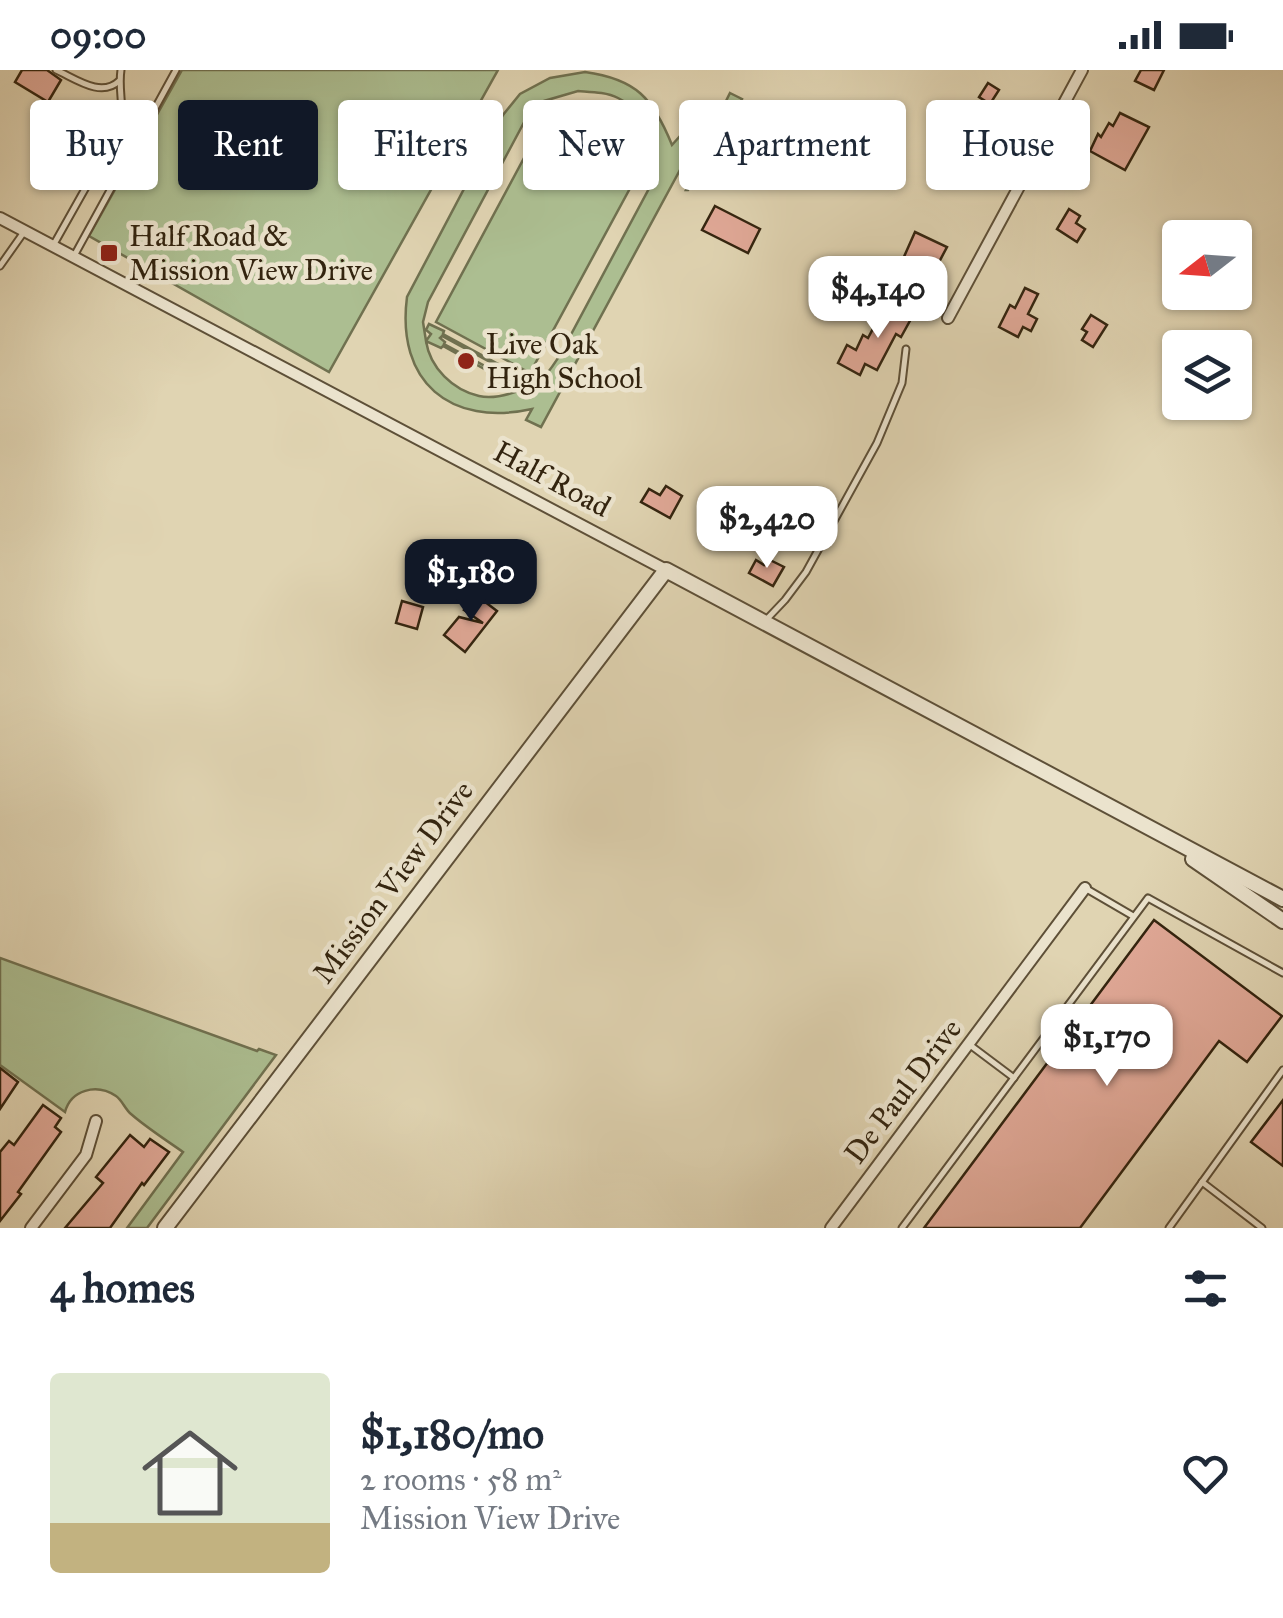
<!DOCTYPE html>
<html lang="en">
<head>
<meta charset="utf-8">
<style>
	body { margin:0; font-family:"IM FELL Great Primer",serif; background:#f6f6f7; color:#1f2937; height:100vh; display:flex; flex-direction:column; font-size:38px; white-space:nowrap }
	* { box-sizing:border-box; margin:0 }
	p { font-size:32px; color:#747a83 }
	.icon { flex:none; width:55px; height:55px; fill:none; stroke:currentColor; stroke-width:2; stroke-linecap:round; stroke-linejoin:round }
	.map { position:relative; height:1158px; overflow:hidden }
	.panel { display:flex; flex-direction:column; background:#fff; flex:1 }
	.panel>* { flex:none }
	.banner { position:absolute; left:30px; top:30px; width:1225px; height:90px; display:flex; gap:20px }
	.needle { width:65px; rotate:253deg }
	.buttons { position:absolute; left:1162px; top:150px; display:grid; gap:20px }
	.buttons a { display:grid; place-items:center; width:90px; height:90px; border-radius:10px; background:#fff; box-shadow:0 2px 8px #0004; font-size:50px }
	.price { position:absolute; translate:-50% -85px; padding:0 22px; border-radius:20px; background:#fff; color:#222; font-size:32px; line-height:65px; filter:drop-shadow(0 2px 5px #0008) }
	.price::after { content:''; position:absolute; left:50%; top:60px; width:30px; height:22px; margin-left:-15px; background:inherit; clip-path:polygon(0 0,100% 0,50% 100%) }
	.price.on { background:#111827; color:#fff }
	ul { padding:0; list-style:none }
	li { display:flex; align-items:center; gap:30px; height:250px; padding:0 50px }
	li+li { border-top:2px solid #e0e1e3 }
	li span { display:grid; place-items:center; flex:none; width:280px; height:200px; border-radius:10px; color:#555 }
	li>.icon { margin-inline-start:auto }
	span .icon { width:120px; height:120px; fill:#fffc; stroke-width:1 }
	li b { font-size:42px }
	h2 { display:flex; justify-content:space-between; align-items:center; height:120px; padding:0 50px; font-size:42px }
	.tag { padding:0 35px; border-radius:10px; background:#fff; box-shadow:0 2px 8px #0004; font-size:35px; line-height:90px }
	.tag.on { background:#111827; color:#fff }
	.status { display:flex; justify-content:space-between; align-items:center; height:70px; padding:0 50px; background:#fff; direction:ltr }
	.status svg { height:28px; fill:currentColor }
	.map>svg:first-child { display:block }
	.green { fill:#acbe91; stroke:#707150; stroke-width:2.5; fill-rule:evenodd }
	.building { fill:#e1a998; stroke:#33240f; stroke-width:2.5 }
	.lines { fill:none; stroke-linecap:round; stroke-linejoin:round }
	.service-casing { stroke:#5e5038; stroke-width:9 }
	.minor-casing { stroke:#5e5038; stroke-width:14 }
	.tertiary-casing { stroke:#5e5038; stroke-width:18 }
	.service { stroke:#ebe3cd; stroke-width:5 }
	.minor { stroke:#ebe3cd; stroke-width:10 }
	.tertiary { stroke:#ebe3cd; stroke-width:14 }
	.poi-dot { fill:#8f2418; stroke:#ebe3cd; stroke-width:4 }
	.labels { text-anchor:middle; stroke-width:9; stroke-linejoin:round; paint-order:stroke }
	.poi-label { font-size:30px; fill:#33240f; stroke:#ebe3cd; text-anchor:start }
	.street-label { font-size:30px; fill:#33240f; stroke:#ebe3cd }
</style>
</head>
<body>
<div class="status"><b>09:00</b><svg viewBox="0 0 49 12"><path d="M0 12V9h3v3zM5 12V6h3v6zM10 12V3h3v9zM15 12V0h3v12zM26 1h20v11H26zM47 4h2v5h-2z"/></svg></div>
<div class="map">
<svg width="1283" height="1158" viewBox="0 0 1283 1158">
	<rect width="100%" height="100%" fill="#e0d4b2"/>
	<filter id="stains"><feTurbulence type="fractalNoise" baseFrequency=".002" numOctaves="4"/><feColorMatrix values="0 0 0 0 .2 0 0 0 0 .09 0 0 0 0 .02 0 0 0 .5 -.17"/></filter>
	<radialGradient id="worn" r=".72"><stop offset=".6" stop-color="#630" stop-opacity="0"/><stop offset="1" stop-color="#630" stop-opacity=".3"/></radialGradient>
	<!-- green -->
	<g class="green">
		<polygon points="182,0 498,0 329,302 89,166"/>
		<path d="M585 2C636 9 653 28 672 75L680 66 694 74 541 357 526 350 532 339C450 357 396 312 407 227L503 45 520 24 550 8ZM578 21C591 22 606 22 618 28 647 42 661 82 653 111L560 285C554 294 548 304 540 311 535 316 526 319 518 321 507 325 491 329 479 326 453 320 430 298 426 271L441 278 443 276 520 319 522 316 444 274 445 272 440 268 442 266 525 311 526 309 443 264 444 261 429 254 426 260 431 264 426 271 423 252 428 232 529 43 544 31Z"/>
		<polygon points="730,23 742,29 735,43 730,41 688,120 686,120 728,40 723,37"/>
		<polygon points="546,47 641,98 530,303 436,252"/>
		<path d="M0 888 257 981 259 979 276 985 147 1158H127L183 1082C166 1070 147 1058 131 1044 125 1039 122 1030 116 1026 96 1013 71 1020 65 1042L0 995Z"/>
	</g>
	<!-- building -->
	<g class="building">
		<polygon points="22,0 47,0 61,10 48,32 15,12"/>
		<polygon points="1141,0 1164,0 1154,20 1135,11"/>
		<polygon points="988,13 999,20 990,34 979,27"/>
		<polygon points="1002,37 1020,47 1007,72 988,63"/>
		<polygon points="1120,43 1149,57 1125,100 1090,81 1098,64 1101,67 1109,53 1113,56"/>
		<polygon points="715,136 760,159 748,183 702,160"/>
		<polygon points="1069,139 1080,146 1076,153 1085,159 1077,172 1057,159"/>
		<polygon points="915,162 947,177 938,194 925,188 921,197 903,189"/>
		<polygon points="835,215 854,225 848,238 828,229"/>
		<polygon points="1025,218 1038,224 1028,244 1037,249 1031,261 1023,257 1018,267 999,257 1010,235 1015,238"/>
		<polygon points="904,231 917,238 901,267 896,264 877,300 865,294 860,305 838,293 847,275 856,280 863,265 868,268 882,242 894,248"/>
		<polygon points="1091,245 1107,255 1093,277 1082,270 1087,262 1082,259"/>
		<polygon points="666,416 682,426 670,448 641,432 649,419 660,425"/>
		<polygon points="444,484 460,494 440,523 425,512"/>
		<polygon points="768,489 784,497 773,516 749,503 756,490 764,495"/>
		<polygon points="476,525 497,541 465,582 444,565 459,547 483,553 464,540"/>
		<polygon points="402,531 423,537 417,559 396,553"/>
		<polygon points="1154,850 1282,946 1247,992 1219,971 1080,1158 924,1158"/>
		<polygon points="0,998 18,1012 0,1039"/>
		<polygon points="1283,1030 1283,1096 1251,1072"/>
		<polygon points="43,1035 61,1048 55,1057 61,1062 18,1122 21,1124 0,1151 0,1082 9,1071 14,1075"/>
		<polygon points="130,1065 144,1077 150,1069 169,1082 144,1115 142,1113 110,1158 65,1158 103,1113 96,1107"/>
	</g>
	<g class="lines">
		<!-- service casing -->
		<g class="service-casing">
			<g id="service">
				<path d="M56 0C76 9 101 28 119 11"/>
				<path d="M54 174 121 55C124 36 118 18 121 0"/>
				<polyline points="74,186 176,0"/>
				<polyline points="0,196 24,162"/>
				<polyline points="766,550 785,530 806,502 877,373 902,313 906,279"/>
				<polyline points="1085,818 1133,846"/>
				<polyline points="970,975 1014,1008"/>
				<polyline points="1202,1112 1262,1158"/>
				<polyline points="902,1158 1148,828 1283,903"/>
				<polyline points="1169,1158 1283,1000"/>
			</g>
		</g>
		<!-- minor casing -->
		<g class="minor-casing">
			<g id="minor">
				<polyline points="0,148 666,500"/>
				<polyline points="948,248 1082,0"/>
				<polyline points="31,1158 86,1085 96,1051"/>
				<polyline points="831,1158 1085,818"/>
			</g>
		</g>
		<!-- tertiary casing -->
		<g class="tertiary-casing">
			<g id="tertiary">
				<polyline points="1193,789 1283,851"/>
				<polyline points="165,1158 666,500 1283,829"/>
			</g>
		</g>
		<!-- service -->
		<use href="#service" class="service"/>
		<!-- minor -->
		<use href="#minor" class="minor"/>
		<!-- tertiary -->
		<use href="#tertiary" class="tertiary"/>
	</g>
	<!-- markers -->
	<g class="poi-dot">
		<rect x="99" y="173" width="20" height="20" rx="5"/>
		<circle cx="466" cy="291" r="10"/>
	</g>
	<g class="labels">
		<!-- poi labels -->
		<g class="poi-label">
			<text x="129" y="176">Half Road &amp;<tspan x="129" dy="34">Mission View Drive</tspan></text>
			<text x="486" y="284">Live Oak<tspan x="486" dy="34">High School</tspan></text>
		</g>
		<!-- street labels -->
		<g class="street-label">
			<text transform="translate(552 409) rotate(28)" y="10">Half Road</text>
			<text transform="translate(393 812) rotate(-53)" y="10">Mission View Drive</text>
			<text transform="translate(903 1021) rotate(-53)" y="10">De Paul Drive</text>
		</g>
	</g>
	<rect width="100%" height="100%" filter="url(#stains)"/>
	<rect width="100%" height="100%" fill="url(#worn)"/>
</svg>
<div class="buttons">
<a><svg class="needle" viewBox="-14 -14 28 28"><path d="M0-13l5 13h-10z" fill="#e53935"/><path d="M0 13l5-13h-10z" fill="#747a83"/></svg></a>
<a><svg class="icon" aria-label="layers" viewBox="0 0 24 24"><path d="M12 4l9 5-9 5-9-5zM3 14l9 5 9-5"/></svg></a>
</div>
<b class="price" style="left:878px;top:271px">$4,140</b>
<b class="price" style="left:767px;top:501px">$2,420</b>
<b class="price on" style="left:471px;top:554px">$1,180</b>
<b class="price" style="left:1107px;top:1019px">$1,170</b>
<div class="banner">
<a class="tag">Buy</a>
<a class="tag on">Rent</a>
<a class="tag">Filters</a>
<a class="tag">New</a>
<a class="tag">Apartment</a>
<a class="tag">House</a>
</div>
</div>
<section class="panel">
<h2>4 homes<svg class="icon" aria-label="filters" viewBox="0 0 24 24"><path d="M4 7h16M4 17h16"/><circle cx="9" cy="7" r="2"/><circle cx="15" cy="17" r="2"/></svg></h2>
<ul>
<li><span style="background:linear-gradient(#dfe7d0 75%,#c2b280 0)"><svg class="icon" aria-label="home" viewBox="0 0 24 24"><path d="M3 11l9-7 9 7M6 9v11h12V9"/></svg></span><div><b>$1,180/mo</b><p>2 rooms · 58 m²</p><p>Mission View Drive</p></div><svg class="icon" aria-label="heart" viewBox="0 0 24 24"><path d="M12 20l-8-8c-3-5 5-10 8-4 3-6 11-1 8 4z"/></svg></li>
</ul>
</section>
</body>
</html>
